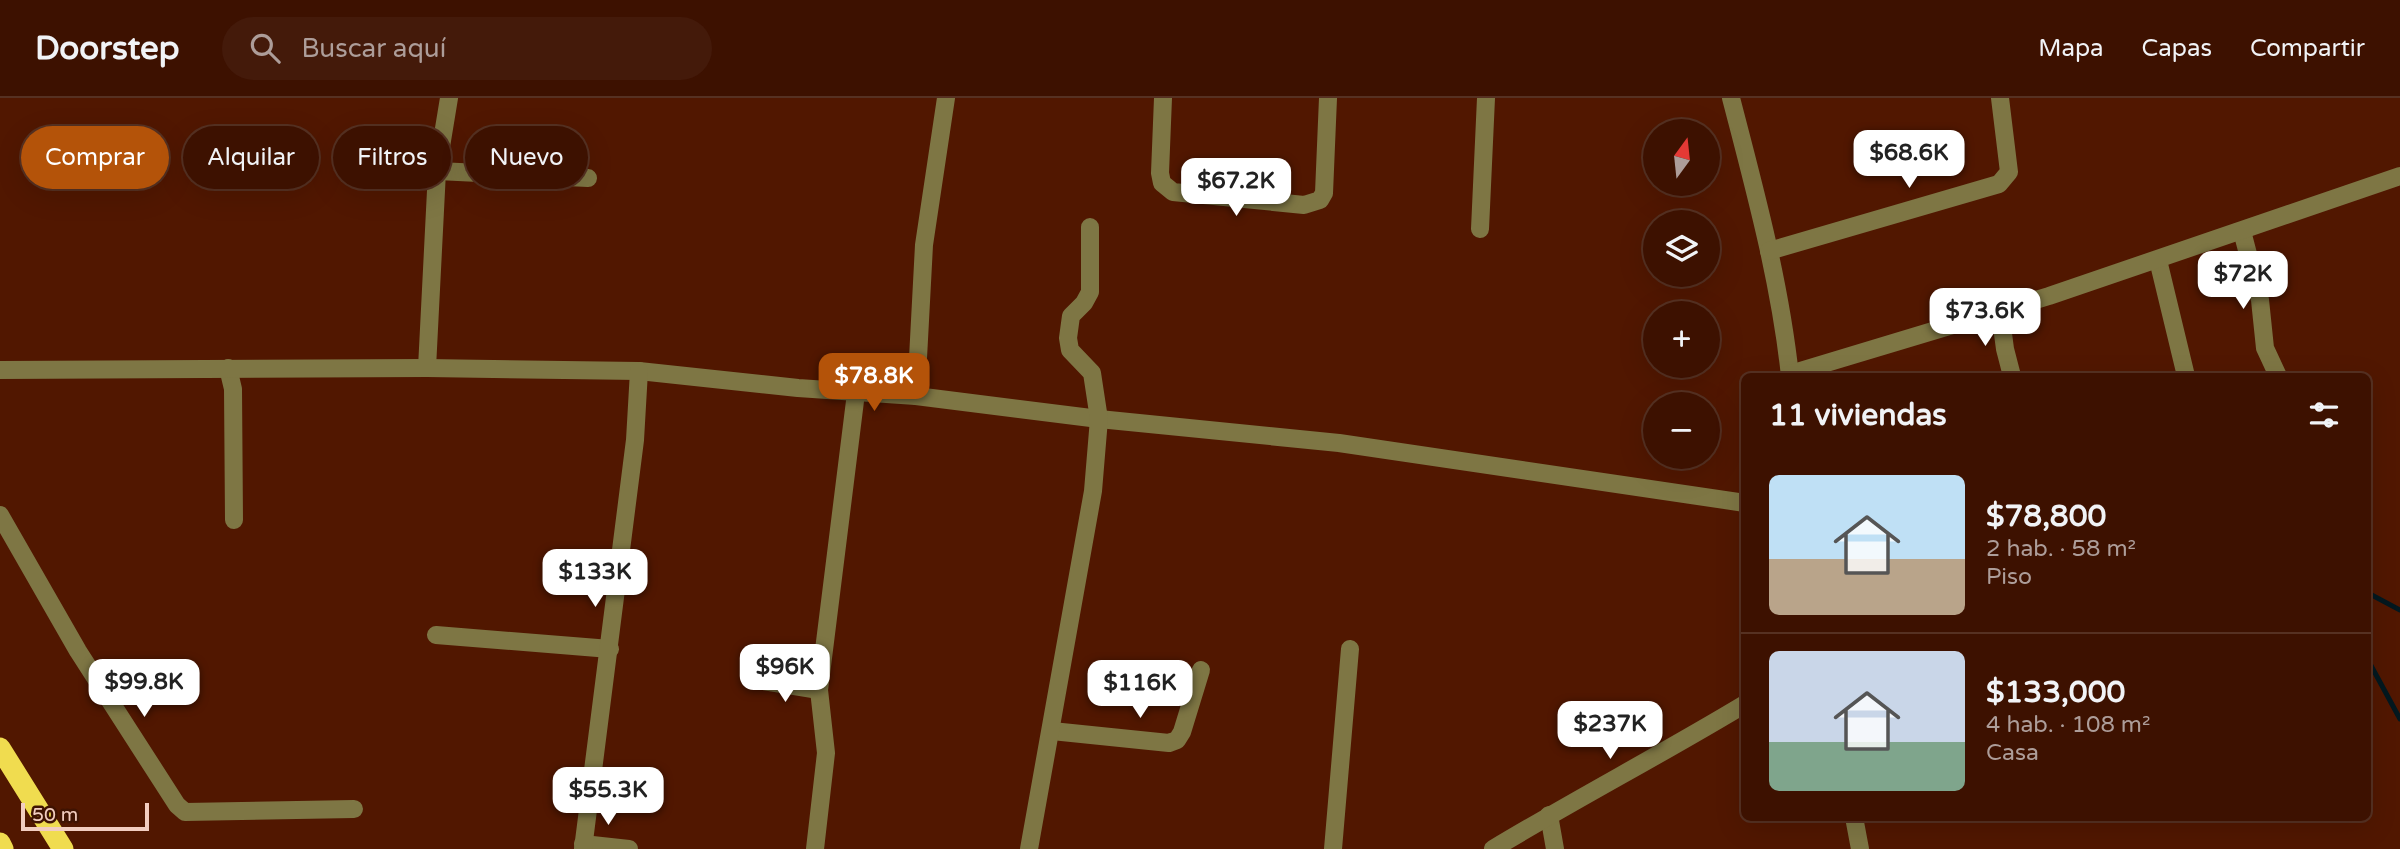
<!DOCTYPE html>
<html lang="es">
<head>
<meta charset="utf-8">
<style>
	body { margin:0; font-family:"Varela Round",sans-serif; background:#441a0a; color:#f1f3f6; height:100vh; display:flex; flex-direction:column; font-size:26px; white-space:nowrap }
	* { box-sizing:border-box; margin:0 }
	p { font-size:23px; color:#ad9d99 }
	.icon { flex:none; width:38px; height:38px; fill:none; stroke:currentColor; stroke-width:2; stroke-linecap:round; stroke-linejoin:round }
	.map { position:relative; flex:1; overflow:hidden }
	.panel { position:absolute; left:1741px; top:275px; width:630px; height:448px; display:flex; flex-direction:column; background:#3d1100; border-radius:10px; box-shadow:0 7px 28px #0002,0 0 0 2px #563122 }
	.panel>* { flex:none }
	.hud { position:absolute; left:21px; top:28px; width:665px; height:63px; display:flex; gap:14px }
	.needle { width:46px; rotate:15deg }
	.buttons { position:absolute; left:1643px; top:21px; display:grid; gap:14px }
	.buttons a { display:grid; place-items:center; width:77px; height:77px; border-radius:50%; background:#3d1100; box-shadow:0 7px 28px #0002,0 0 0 2px #563122; font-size:35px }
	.scale { position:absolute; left:21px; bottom:18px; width:128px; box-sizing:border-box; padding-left:7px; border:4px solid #f2cdc0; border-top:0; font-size:19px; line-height:24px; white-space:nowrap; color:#f2cdc0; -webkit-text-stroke:5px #3f1302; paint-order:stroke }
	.price { position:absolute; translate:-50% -60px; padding:0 16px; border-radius:14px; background:#fff; color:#222; font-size:23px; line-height:46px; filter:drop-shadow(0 2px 4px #0008) }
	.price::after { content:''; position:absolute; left:50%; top:42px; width:21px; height:16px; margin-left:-10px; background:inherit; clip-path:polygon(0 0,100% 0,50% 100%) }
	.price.active { background:#b45309; color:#fff }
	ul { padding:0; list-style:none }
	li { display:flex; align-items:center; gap:21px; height:175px; padding:0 28px }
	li+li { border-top:2px solid #563122 }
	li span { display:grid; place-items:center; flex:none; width:196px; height:140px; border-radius:10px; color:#555 }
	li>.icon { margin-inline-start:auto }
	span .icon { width:84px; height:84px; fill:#fffc; stroke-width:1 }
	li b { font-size:30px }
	h2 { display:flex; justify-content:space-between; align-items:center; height:84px; padding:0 28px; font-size:30px }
	.chip { padding:0 24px; border-radius:32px; background:#3d1100; box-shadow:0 7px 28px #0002,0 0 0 2px #563122; font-size:24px; line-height:63px }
	.chip.active { background:#b45309; color:#fff }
	header { display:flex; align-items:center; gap:42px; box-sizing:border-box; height:98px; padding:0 35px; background:#3d1100; border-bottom:2px solid #563122 }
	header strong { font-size:33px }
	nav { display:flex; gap:38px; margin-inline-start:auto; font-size:24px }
	.search { width:490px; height:63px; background:#441a0a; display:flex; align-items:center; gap:18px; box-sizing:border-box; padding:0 24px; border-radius:38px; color:#ad9d99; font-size:26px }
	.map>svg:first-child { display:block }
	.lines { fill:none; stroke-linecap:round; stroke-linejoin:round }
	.stream { stroke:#03181f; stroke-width:5 }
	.minor { stroke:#7e7644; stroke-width:18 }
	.highway { stroke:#f0dc4f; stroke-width:21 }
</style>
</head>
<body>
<header>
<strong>Doorstep</strong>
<div class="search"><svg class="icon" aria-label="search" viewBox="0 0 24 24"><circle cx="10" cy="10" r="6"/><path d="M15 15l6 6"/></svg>Buscar aquí</div>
<nav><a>Mapa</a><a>Capas</a><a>Compartir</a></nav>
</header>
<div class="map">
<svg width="2400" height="751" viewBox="0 0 2400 751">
	<rect width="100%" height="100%" fill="#511700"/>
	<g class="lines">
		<!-- stream -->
		<g class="stream">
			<polyline points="2368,495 2400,512"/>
			<polyline points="2368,562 2400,621"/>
		</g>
		<!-- minor -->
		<g class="minor">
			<polyline points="1163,0 1160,75 1162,85 1173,94 1304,107 1320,102 1324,95 1328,0"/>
			<path d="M1731 0C1755 92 1780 184 1790 278"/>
			<polyline points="437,73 588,80"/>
			<polyline points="1480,131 1486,0"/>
			<polyline points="2242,133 2260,202 2265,250 2278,278"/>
			<polyline points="1769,153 1999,86 2009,74 2000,0"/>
			<polyline points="2158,162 2186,278"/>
			<polyline points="2000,213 2005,251 2012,278"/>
			<polyline points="228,270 233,291 234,422"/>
			<polyline points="427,270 437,73 449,0"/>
			<polyline points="0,272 427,270 639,273 798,290 916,298 1099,321 1339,345 1745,405"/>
			<polyline points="1790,276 2049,198 2400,78"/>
			<polyline points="916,298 924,147 946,0"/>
			<polyline points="0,417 78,553 177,707 185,714 354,711"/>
			<polyline points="436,537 610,551"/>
			<polyline points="757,582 819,592"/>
			<polyline points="1052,633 1169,645 1177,642 1182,634 1201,572"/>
			<polyline points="1549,717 1555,751"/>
			<polyline points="1854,719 1860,751"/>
			<polyline points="583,746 629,751"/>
			<polyline points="583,751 635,342 639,273"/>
			<polyline points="815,751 826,655 819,592 856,295"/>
			<polyline points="1029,751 1093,393 1099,321 1092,275 1070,252 1068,240 1071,218 1084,205 1090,194 1090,129"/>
			<polyline points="1333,751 1350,551"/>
			<path d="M1493 751C1576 701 1662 656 1745 606"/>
		</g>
		<!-- highway -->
		<g class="highway">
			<polyline points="0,650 63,751"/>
			<polyline points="0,745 3,751"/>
		</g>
	</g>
</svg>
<div class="buttons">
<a><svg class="needle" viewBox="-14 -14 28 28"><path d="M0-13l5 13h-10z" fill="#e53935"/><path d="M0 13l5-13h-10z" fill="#ad9d99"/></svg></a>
<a><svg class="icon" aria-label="layers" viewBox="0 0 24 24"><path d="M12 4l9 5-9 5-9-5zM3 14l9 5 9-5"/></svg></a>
<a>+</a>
<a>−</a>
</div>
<div class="scale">50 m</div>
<b class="price" style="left:1909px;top:92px">$68.6K</b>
<b class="price" style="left:1236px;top:120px">$67.2K</b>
<b class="price" style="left:2243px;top:213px">$72K</b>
<b class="price" style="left:1985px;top:250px">$73.6K</b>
<b class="price active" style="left:874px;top:315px">$78.8K</b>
<b class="price" style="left:595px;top:511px">$133K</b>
<b class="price" style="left:785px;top:606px">$96K</b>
<b class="price" style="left:144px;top:621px">$99.8K</b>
<b class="price" style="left:1140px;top:622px">$116K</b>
<b class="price" style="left:1610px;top:663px">$237K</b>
<b class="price" style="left:608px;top:729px">$55.3K</b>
<div class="hud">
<a class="chip active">Comprar</a>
<a class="chip">Alquilar</a>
<a class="chip">Filtros</a>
<a class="chip">Nuevo</a>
</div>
<section class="panel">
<h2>11 viviendas<svg class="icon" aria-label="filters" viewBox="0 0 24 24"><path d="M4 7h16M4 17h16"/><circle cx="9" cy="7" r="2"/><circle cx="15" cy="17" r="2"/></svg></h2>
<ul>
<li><span style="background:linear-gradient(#bfe0f5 60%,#b9a48a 0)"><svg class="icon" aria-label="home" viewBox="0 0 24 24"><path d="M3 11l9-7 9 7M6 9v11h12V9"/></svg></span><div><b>$78,800</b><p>2 hab. · 58 m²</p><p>Piso</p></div></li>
<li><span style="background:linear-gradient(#c9d6e8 65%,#7fa58c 0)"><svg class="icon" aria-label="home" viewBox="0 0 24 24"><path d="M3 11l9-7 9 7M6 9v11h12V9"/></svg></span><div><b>$133,000</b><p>4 hab. · 108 m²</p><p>Casa</p></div></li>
</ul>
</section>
</div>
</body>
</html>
